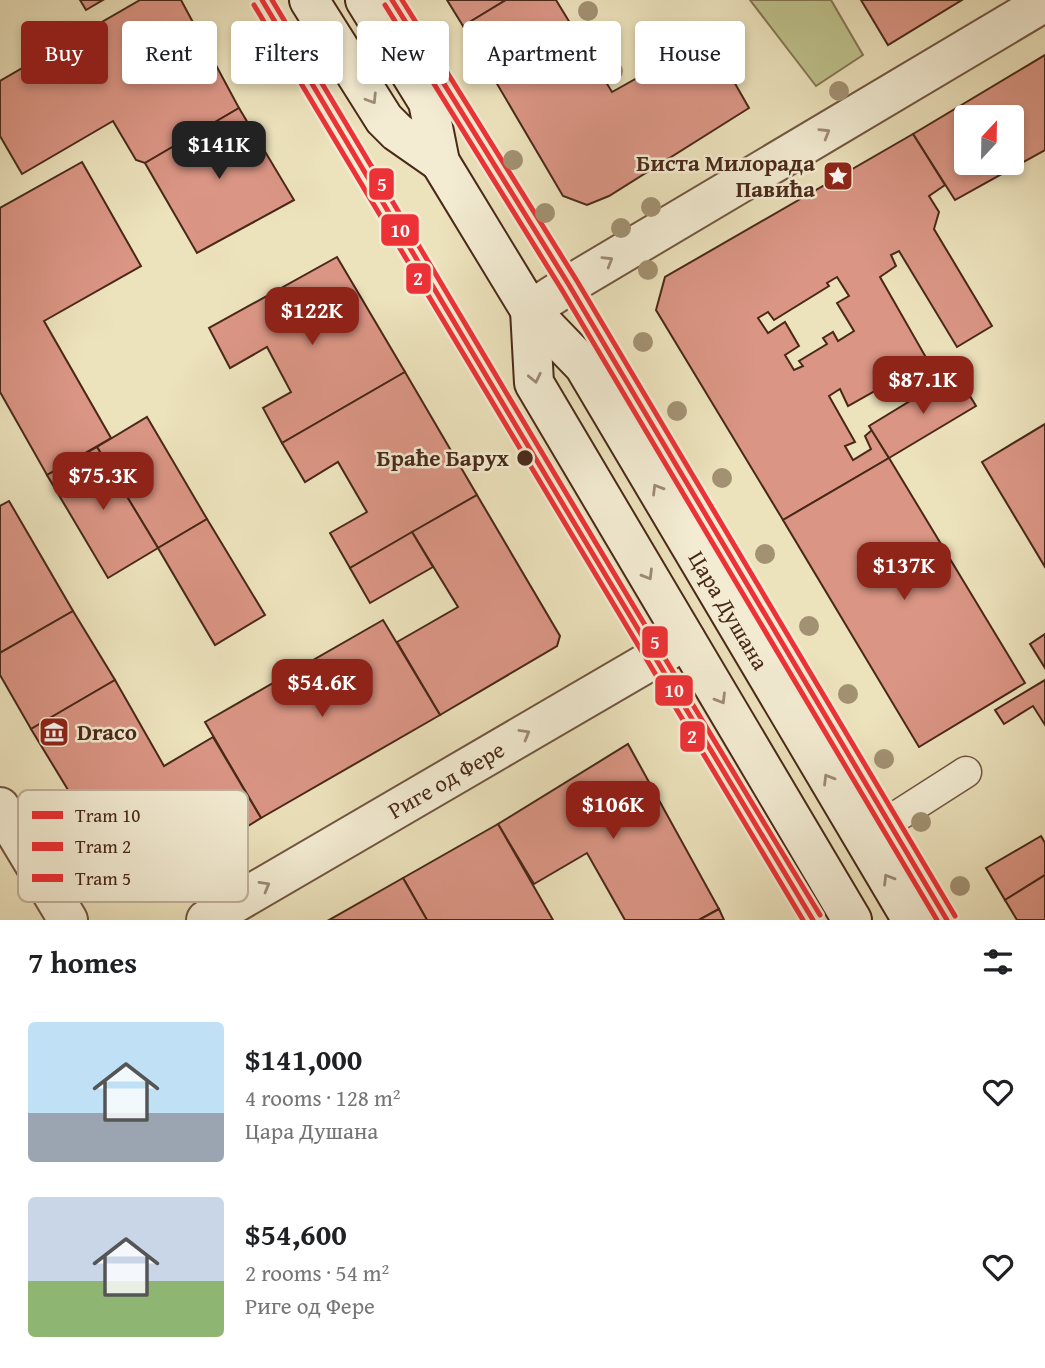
<!DOCTYPE html>
<html lang="en">
<head>
<meta charset="utf-8">
<style>
	body { margin:0; font-family:"Gentium Book Plus",serif; background:#f2f2f2; color:#202124; height:100vh; display:flex; flex-direction:column; font-size:26px; white-space:nowrap }
	* { box-sizing:border-box; margin:0 }
	p { font-size:23px; color:#757577 }
	.icon { flex:none; width:38px; height:38px; fill:none; stroke:currentColor; stroke-width:2; stroke-linecap:round; stroke-linejoin:round }
	.map { position:relative; height:920px; overflow:hidden }
	.sheet { display:flex; flex-direction:column; background:#fff; flex:1 }
	.sheet>* { flex:none }
	.top-card { position:absolute; left:21px; top:21px; width:1004px; height:63px; display:flex; gap:14px }
	.needle { width:46px; rotate:22deg }
	.buttons { position:absolute; left:954px; top:105px; display:grid; gap:14px }
	.buttons a { display:grid; place-items:center; width:70px; height:70px; border-radius:7px; background:#fff; box-shadow:0 4px 10px #0003; font-size:35px }
	.price { position:absolute; translate:-50% -60px; padding:0 16px; border-radius:14px; background:#8f2418; color:#fff; font-size:23px; line-height:46px; filter:drop-shadow(0 2px 4px #0008) }
	.price::after { content:''; position:absolute; left:50%; top:42px; width:21px; height:16px; margin-left:-10px; background:inherit; clip-path:polygon(0 0,100% 0,50% 100%) }
	.price.on { background:#222; color:#fff }
	ul { padding:0; list-style:none }
	li { display:flex; align-items:center; gap:21px; height:175px; padding:0 28px }
	li span { display:grid; place-items:center; flex:none; width:196px; height:140px; border-radius:7px; color:#555 }
	li>.icon { margin-inline-start:auto }
	span .icon { width:84px; height:84px; fill:#fffc; stroke-width:1 }
	li b { font-size:30px }
	h2 { display:flex; justify-content:space-between; align-items:center; height:84px; padding:0 28px; font-size:30px }
	.pill { padding:0 24px; border-radius:7px; background:#fff; box-shadow:0 4px 10px #0003; font-size:24px; line-height:63px }
	.pill.on { background:#8f2418; color:#fff }
	.map>svg:first-child { display:block }
	.green { fill:#bec28c; stroke:#847552; stroke-width:2 }
	.building { fill:#da9584; stroke:#492818; stroke-width:2; fill-rule:evenodd }
	.lines { fill:none; stroke-linecap:round; stroke-linejoin:round }
	.service-casing { stroke:#725641; stroke-width:33 }
	.minor-casing { stroke:#725641; stroke-width:42 }
	.tertiary-casing { stroke:#725641; stroke-width:42 }
	.secondary-casing { stroke:#492818; stroke-width:42 }
	.service { stroke:#f3ecd3; stroke-width:30 }
	.minor { stroke:#f3ecd3; stroke-width:38 }
	.tertiary { stroke:#f3ecd3; stroke-width:38 }
	.secondary { stroke:#f3ecd3; stroke-width:38 }
	.tram-1-casing { stroke:#f3ecd3; stroke-width:10 }
	.tram-2-casing { stroke:#f3ecd3; stroke-width:10 }
	.tram-3-casing { stroke:#f3ecd3; stroke-width:10 }
	.tram-1 { stroke:#ed3237; stroke-width:5 }
	.tram-2 { stroke:#ed3237; stroke-width:5 }
	.tram-3 { stroke:#ed3237; stroke-width:5 }
	.tree { fill:#a29172 }
	.oneway { stroke:#9e8a76 }
	.stop-dot { fill:#492818; stroke:#f3ecd3; stroke-width:2.5 }
	.labels { text-anchor:middle; stroke-width:5; stroke-linejoin:round; paint-order:stroke }
	.poi-label { font-size:23px; font-weight:bold; fill:#492818; stroke:#f3ecd3; text-anchor:end }
	.stop-label { font-size:23px; font-weight:bold; fill:#492818; stroke:#f3ecd3; text-anchor:end }
	.street-label { font-size:23px; fill:#492818; stroke:#f3ecd3 }
	.key { fill:#f3ecd3; stroke:#c0b19b; stroke-width:2 }
	.key-label { font-size:19px; fill:#492818 }
	.line-badge { stroke:#f3ecd3; stroke-width:2.5 }
	.badge-label { font-size:19px; text-anchor:middle; font-weight:bold; fill:#fff }
</style>
</head>
<body>
<div class="map">
<svg width="1045" height="920" viewBox="0 0 1045 920">
	<rect width="100%" height="100%" fill="#ece2bc"/>
	<filter id="stains"><feTurbulence type="fractalNoise" baseFrequency=".00286" numOctaves="4"/><feColorMatrix values="0 0 0 0 .2 0 0 0 0 .09 0 0 0 0 .02 0 0 0 .5 -.17"/></filter>
	<radialGradient id="worn" r=".72"><stop offset=".6" stop-color="#630" stop-opacity="0"/><stop offset="1" stop-color="#630" stop-opacity=".3"/></radialGradient>
	<!-- green -->
	<polygon class="green" points="750,0 831,0 863,55 816,86"/>
	<!-- building -->
	<g class="building">
		<polygon points="80,0 103,0 86,10"/>
		<polygon points="140,0 181,0 239,108 145,163 136,160 113,121 22,174 0,136 0,81"/>
		<polygon points="447,0 506,0 463,26"/>
		<polygon points="506,0 556,0 612,92 637,78 636,71 705,31 749,108 609,196 587,205 563,196 463,26"/>
		<polygon points="861,0 962,0 888,45"/>
		<path d="M1045 55V150L955 200 913 134ZM966 117H1012V163H966Z"/>
		<polygon points="239,108 294,200 197,253 145,163"/>
		<path d="M913 134 945 185 929 196 939 212 934 229 992 326 957 347 899 251 891 255 896 266 880 277 928 361 848 406 840 389 829 396 855 442 845 446 853 460 871 449 865 436 872 430 889 458 783 520 656 310 665 277ZM837 277 849 296 837 303 854 331 838 341 833 332 823 338 827 344 799 361 803 366 794 370 785 355 799 346 785 322 768 333 758 318 768 312 774 320 829 286 827 283Z"/>
		<polygon points="82,162 141,266 44,321 111,438 47,475 0,392 0,208"/>
		<polygon points="337,257 405,372 282,443 263,408 291,392 267,347 230,368 209,328"/>
		<polygon points="405,372 477,495 350,568 330,533 367,512 338,462 305,482 282,443"/>
		<polygon points="956,373 976,406 889,458 869,426"/>
		<polygon points="147,417 207,519 158,548 97,447"/>
		<polygon points="1045,424 1045,567 982,462"/>
		<polygon points="97,447 158,548 108,578 47,475"/>
		<polygon points="889,458 1025,683 919,747 783,520"/>
		<polygon points="477,495 560,636 557,646 440,715 397,642 458,607 412,532"/>
		<polygon points="9,501 73,611 0,653 0,506"/>
		<polygon points="207,519 265,615 215,645 158,548"/>
		<polygon points="412,532 433,567 370,603 350,568"/>
		<polygon points="73,611 115,680 31,729 0,675 0,653"/>
		<polygon points="383,620 440,715 261,818 205,722"/>
		<polygon points="1045,634 1045,668 1030,644"/>
		<polygon points="115,680 164,766 213,737 261,818 145,889 124,882 31,729"/>
		<polygon points="1045,680 1045,725 1033,706 1004,724 995,710"/>
		<polygon points="628,744 719,909 699,920 625,920 587,853 534,884 498,824"/>
		<polygon points="498,824 553,920 427,920 403,878"/>
		<polygon points="1041,836 1045,843 1045,875 1005,900 986,868"/>
		<polygon points="1045,875 1045,920 1017,920 1005,900"/>
		<polygon points="403,878 427,920 329,920"/>
		<polygon points="719,909 724,920 699,920"/>
	</g>
	<g class="lines">
		<!-- service casing -->
		<g class="service-casing">
			<polyline id="service" points="863,838 966,772"/>
		</g>
		<!-- minor casing -->
		<g class="minor-casing">
			<g id="minor">
				<polyline points="530,310 569,285 1045,2"/>
				<polyline points="0,807 68,920"/>
			</g>
		</g>
		<!-- tertiary casing -->
		<g class="tertiary-casing">
			<g id="tertiary">
				<path id="s1" d="M206 920 686 640"/>
			</g>
		</g>
		<!-- secondary casing -->
		<g class="secondary-casing">
			<g id="secondary">
				<polyline points="309,0 384,119 397,132 440,162"/>
				<path id="s2" d="M365 0 428 102 440 162 530 310 584 366 912 920"/>
				<polyline points="530,310 534,383 852,920"/>
			</g>
		</g>
		<!-- service -->
		<use href="#service" class="service"/>
		<!-- minor -->
		<use href="#minor" class="minor"/>
		<!-- tertiary -->
		<use href="#tertiary" class="tertiary"/>
		<!-- secondary -->
		<use href="#secondary" class="secondary"/>
		<!-- tram-1 casing -->
		<g class="tram-1-casing">
			<g id="tram-1">
				<path d="M262 0C446 306 627 615 813 920"/>
				<polyline points="392,0 569,285 947,920"/>
			</g>
		</g>
		<!-- tram-2 casing -->
		<g class="tram-2-casing">
			<g id="tram-2">
				<path d="M254 5C438 309 618 616 803 920"/>
				<polyline points="385,5 562,290 937,920"/>
			</g>
		</g>
		<!-- tram-3 casing -->
		<g class="tram-3-casing">
			<g id="tram-3">
				<path d="M272 0C455 305 635 612 820 915"/>
				<polyline points="402,0 577,281 955,916"/>
			</g>
		</g>
		<!-- tram-1 -->
		<use href="#tram-1" class="tram-1"/>
		<!-- tram-2 -->
		<use href="#tram-2" class="tram-2"/>
		<!-- tram-3 -->
		<use href="#tram-3" class="tram-3"/>
	</g>
	<!-- trees -->
	<g class="tree">
		<circle cx="588" cy="11" r="10"/>
		<circle cx="613" cy="71" r="10"/>
		<circle cx="839" cy="91" r="10"/>
		<circle cx="513" cy="160" r="10"/>
		<circle cx="651" cy="207" r="10"/>
		<circle cx="545" cy="213" r="10"/>
		<circle cx="621" cy="228" r="10"/>
		<circle cx="648" cy="270" r="10"/>
		<circle cx="643" cy="342" r="10"/>
		<circle cx="677" cy="411" r="10"/>
		<circle cx="722" cy="478" r="10"/>
		<circle cx="765" cy="554" r="10"/>
		<circle cx="809" cy="626" r="10"/>
		<circle cx="848" cy="694" r="10"/>
		<circle cx="884" cy="759" r="10"/>
		<circle cx="921" cy="822" r="10"/>
		<circle cx="960" cy="886" r="10"/>
	</g>
	<!-- one-way arrows -->
	<defs><path id="oneway-chevron" d="M-2-3.5L2.5 0L-2 3.5" fill="none" stroke-width="1.6" stroke-linecap="round" stroke-linejoin="round" transform="scale(1.75)"/></defs>
	<g class="oneway">
		<use href="#oneway-chevron" transform="translate(372 99) rotate(58)"/>
		<use href="#oneway-chevron" transform="translate(825 133) rotate(-31)"/>
		<use href="#oneway-chevron" transform="translate(608 261) rotate(-31)"/>
		<use href="#oneway-chevron" transform="translate(535 378) rotate(78)"/>
		<use href="#oneway-chevron" transform="translate(657 489) rotate(-121)"/>
		<use href="#oneway-chevron" transform="translate(648 575) rotate(59)"/>
		<use href="#oneway-chevron" transform="translate(721 699) rotate(59)"/>
		<use href="#oneway-chevron" transform="translate(525 734) rotate(-30)"/>
		<use href="#oneway-chevron" transform="translate(828 779) rotate(-121)"/>
		<use href="#oneway-chevron" transform="translate(888 879) rotate(-121)"/>
		<use href="#oneway-chevron" transform="translate(265 886) rotate(-30)"/>
	</g>
	<!-- icons -->
	<defs>
		<g id="sight-square" transform="scale(1.575)"><rect x="-9" y="-9" width="18" height="18" rx="4" fill="#8f2418" stroke="#f3ecd3"/><path d="M0-6L1.8-2.2L6-1.7L2.9 1.2L3.7 5.4L0 3.3L-3.7 5.4L-2.9 1.2L-6-1.7L-1.8-2.2Z" fill="#fff"/></g>
		<g id="museum-square" transform="scale(1.575)"><rect x="-9" y="-9" width="18" height="18" rx="4" fill="#8f2418" stroke="#f3ecd3"/><path d="M0-6L6-3V-2H-6V-3ZM-5-1h2V3h-2ZM-1-1h2V3h-2ZM3-1h2V3H3ZM-6 4H6V6H-6Z" fill="#fff"/></g>
	</defs>
	<g fill-rule="evenodd">
		<use href="#sight-square" x="838" y="176"/>
		<use href="#museum-square" x="54" y="732"/>
	</g>
	<!-- markers -->
	<circle class="stop-dot" cx="525" cy="458" r="9"/>
	<g class="labels">
		<!-- poi labels -->
		<g class="poi-label">
			<text x="815" y="171">Биста Милорада<tspan x="815" dy="26">Павића</tspan></text>
			<text x="77" y="740" text-anchor="start">Draco</text>
		</g>
		<!-- stop labels -->
		<g class="stop-label">
			<text x="509" y="466">Браће Барух</text>
		</g>
		<!-- street labels -->
		<g class="street-label">
			<text dy="8" stroke="none"><textPath href="#s2" startOffset="716">Цара Душана</textPath></text>
			<text dy="8" stroke="none"><textPath href="#s1" startOffset="278">Риге од Фере</textPath></text>
		</g>
	</g>
	<!-- legend -->
	<rect x="18" y="790" width="230" height="112" rx="10" class="key"/>
	<rect x="32" y="811" width="31" height="8" fill="#ed3237"/>
	<rect x="32" y="842" width="31" height="9" fill="#ed3237"/>
	<rect x="32" y="874" width="31" height="8" fill="#ed3237"/>
	<g class="key-label">
		<text x="75" y="822">Tram 10</text>
		<text x="75" y="853">Tram 2</text>
		<text x="75" y="885">Tram 5</text>
	</g>
	<g class="line-badge">
		<rect x="368" y="167" width="27" height="34" rx="7" fill="#ed3237"/>
		<rect x="380" y="213" width="40" height="34" rx="7" fill="#ed3237"/>
		<rect x="405" y="262" width="27" height="33" rx="7" fill="#ed3237"/>
		<rect x="641" y="625" width="28" height="34" rx="7" fill="#ed3237"/>
		<rect x="654" y="674" width="40" height="33" rx="7" fill="#ed3237"/>
		<rect x="679" y="720" width="27" height="33" rx="7" fill="#ed3237"/>
	</g>
	<g class="badge-label">
		<text x="382" y="191">5</text>
		<text x="400" y="237">10</text>
		<text x="418" y="285">2</text>
		<text x="655" y="649">5</text>
		<text x="674" y="697">10</text>
		<text x="692" y="743">2</text>
	</g>
	<rect width="100%" height="100%" filter="url(#stains)"/>
	<rect width="100%" height="100%" fill="url(#worn)"/>
</svg>
<div class="buttons">
<a><svg class="needle" viewBox="-14 -14 28 28"><path d="M0-13l5 13h-10z" fill="#e53935"/><path d="M0 13l5-13h-10z" fill="#757577"/></svg></a>
</div>
<b class="price on" style="left:219px;top:181px">$141K</b>
<b class="price" style="left:312px;top:347px">$122K</b>
<b class="price" style="left:923px;top:416px">$87.1K</b>
<b class="price" style="left:103px;top:512px">$75.3K</b>
<b class="price" style="left:904px;top:602px">$137K</b>
<b class="price" style="left:322px;top:719px">$54.6K</b>
<b class="price" style="left:613px;top:841px">$106K</b>
<div class="top-card">
<a class="pill on">Buy</a>
<a class="pill">Rent</a>
<a class="pill">Filters</a>
<a class="pill">New</a>
<a class="pill">Apartment</a>
<a class="pill">House</a>
</div>
</div>
<section class="sheet">
<h2>7 homes<svg class="icon" aria-label="filters" viewBox="0 0 24 24"><path d="M4 7h16M4 17h16"/><circle cx="9" cy="7" r="2"/><circle cx="15" cy="17" r="2"/></svg></h2>
<ul>
<li><span style="background:linear-gradient(#bfe0f5 65%,#9aa5b1 0)"><svg class="icon" aria-label="home" viewBox="0 0 24 24"><path d="M3 11l9-7 9 7M6 9v11h12V9"/></svg></span><div><b>$141,000</b><p>4 rooms · 128 m²</p><p>Цара Душана</p></div><svg class="icon" aria-label="heart" viewBox="0 0 24 24"><path d="M12 20l-8-8c-3-5 5-10 8-4 3-6 11-1 8 4z"/></svg></li>
<li><span style="background:linear-gradient(#c9d6e8 60%,#8fb573 0)"><svg class="icon" aria-label="home" viewBox="0 0 24 24"><path d="M3 11l9-7 9 7M6 9v11h12V9"/></svg></span><div><b>$54,600</b><p>2 rooms · 54 m²</p><p>Риге од Фере</p></div><svg class="icon" aria-label="heart" viewBox="0 0 24 24"><path d="M12 20l-8-8c-3-5 5-10 8-4 3-6 11-1 8 4z"/></svg></li>
</ul>
</section>
</body>
</html>
